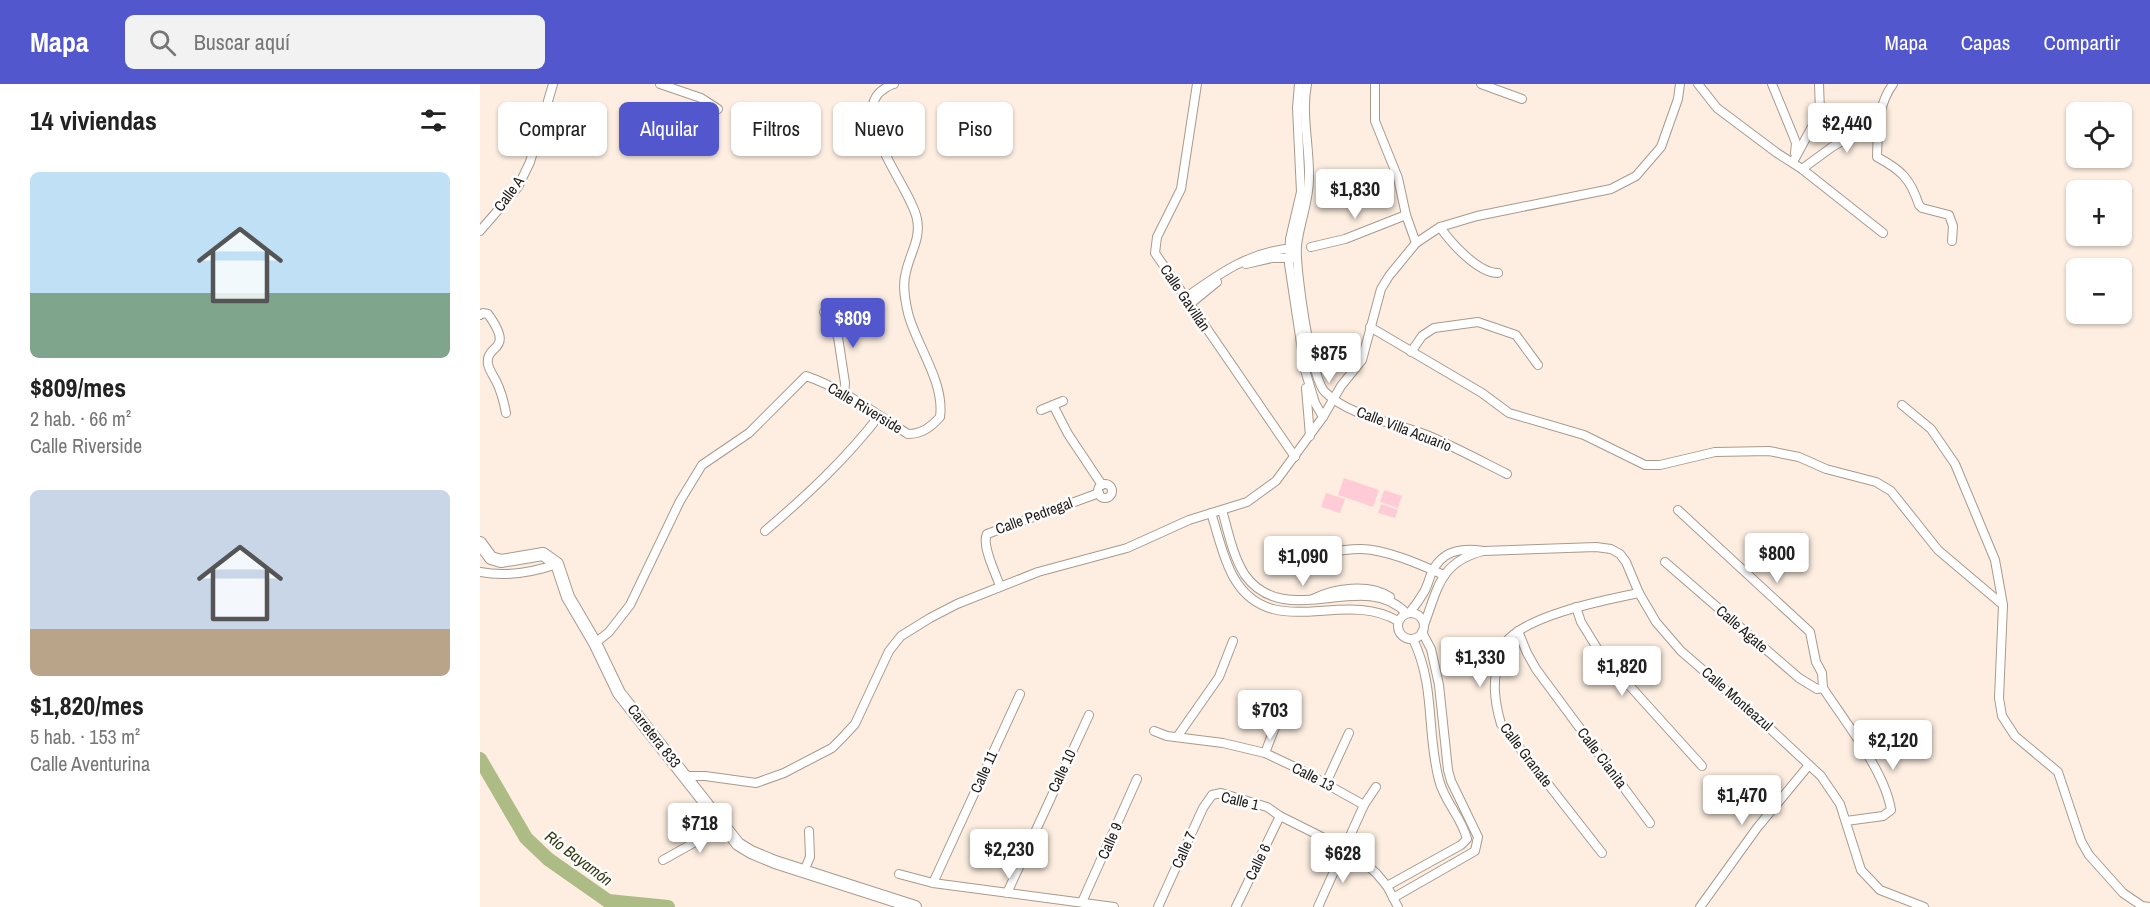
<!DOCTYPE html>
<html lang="es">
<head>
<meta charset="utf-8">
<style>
	body { margin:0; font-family:"Archivo Narrow",sans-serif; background:#f2f2f2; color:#222; height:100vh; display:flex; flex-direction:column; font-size:22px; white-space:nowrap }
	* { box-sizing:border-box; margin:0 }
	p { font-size:20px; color:#767676 }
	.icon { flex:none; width:33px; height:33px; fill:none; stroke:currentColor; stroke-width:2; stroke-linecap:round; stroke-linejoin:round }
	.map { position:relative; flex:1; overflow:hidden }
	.drawer { display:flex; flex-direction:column; background:#fff; width:480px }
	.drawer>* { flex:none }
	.banner { position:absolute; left:18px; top:18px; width:570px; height:54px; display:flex; gap:12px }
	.controls { position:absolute; left:1586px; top:18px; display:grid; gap:12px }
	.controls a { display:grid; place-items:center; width:66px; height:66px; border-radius:9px; background:#fff; box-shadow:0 2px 4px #0004; font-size:30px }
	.price { position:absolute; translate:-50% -51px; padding:0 14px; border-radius:6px; background:#fff; color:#222; font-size:20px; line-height:39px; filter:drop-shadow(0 2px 3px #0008) }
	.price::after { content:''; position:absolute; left:50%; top:36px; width:18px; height:14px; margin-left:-9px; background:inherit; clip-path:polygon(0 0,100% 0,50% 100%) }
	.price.on { background:#5257cd; color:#fff }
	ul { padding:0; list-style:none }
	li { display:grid; align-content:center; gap:12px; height:318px; padding:0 30px }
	li span { display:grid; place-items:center; height:186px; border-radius:9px; color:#555 }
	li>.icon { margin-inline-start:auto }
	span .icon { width:108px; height:108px; fill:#fffc; stroke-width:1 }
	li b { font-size:26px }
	h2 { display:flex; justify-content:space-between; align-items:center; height:72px; padding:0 30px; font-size:26px }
	.tag { padding:0 21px; border-radius:9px; background:#fff; box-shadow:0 2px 4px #0004; font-size:21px; line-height:54px }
	.tag.on { background:#5257cd; color:#fff }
	header { display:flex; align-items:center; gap:36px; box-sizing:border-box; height:84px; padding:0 30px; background:#5257cd; color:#fff }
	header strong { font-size:28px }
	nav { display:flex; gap:33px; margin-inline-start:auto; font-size:21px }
	.search { width:420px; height:54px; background:#f2f2f2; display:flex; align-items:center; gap:15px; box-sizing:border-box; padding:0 21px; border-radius:9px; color:#767676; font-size:22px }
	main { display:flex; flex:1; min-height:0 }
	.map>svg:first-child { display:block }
	.green { fill:#ffcbd6 }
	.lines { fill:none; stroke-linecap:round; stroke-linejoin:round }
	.river { stroke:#acbc84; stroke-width:14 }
	.street-casing { stroke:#a89a8d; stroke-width:10 }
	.secondary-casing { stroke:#a89a8d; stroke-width:14 }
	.street { stroke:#fff; stroke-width:8 }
	.secondary { stroke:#fff; stroke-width:12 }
	.labels { text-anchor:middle; stroke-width:5; stroke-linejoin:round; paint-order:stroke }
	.street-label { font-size:15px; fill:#201a16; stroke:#fefefe }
	.water-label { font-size:16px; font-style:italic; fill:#303a10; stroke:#fefefe }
</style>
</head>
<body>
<header>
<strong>Mapa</strong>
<div class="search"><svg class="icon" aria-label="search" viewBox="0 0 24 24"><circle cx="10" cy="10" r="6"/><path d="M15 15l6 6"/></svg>Buscar aquí</div>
<nav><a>Mapa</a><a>Capas</a><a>Compartir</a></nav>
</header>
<main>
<section class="drawer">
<h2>14 viviendas<svg class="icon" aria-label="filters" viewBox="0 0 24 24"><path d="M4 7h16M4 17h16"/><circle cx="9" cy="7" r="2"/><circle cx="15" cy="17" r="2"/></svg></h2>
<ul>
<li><span style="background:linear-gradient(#bfe0f5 65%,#7fa58c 0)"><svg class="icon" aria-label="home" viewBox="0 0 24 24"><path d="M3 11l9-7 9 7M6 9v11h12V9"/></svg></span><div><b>$809/mes</b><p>2 hab. · 66 m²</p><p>Calle Riverside</p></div></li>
<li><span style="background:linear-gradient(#c9d6e8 75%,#b9a48a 0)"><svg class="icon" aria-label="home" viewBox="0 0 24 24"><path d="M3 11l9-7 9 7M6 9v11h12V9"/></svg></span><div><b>$1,820/mes</b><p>5 hab. · 153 m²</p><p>Calle Aventurina</p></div></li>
</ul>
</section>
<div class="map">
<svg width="1670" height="823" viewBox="0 0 1670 823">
	<rect width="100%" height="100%" fill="#fdeee1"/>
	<!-- green -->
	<g class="green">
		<polygon points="864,394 899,406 893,423 858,411"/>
		<polygon points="904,406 922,412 918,424 900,418"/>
		<polygon points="846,409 865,415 860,429 841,423"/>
		<polygon points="901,420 918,426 915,434 898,429"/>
	</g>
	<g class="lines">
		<!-- river -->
		<polyline class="river" points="0,675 46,754 68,775 128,817 188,823"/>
		<!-- street casing -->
		<g class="street-casing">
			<g id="street">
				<polyline points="180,0 221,14 238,25"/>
				<polyline points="717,0 701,105 677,153 675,169 815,373"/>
				<polyline points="819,0 817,24 821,108 810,155 809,180 825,286 835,319 843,333"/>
				<path d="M827 0C821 31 830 64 829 95 829 118 819 140 817 162 815 184 831 295 845 308 870 333 917 339 949 352 975 363 1001 377 1027 390"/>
				<polyline points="895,0 895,37 918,94 926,131 936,159"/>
				<polyline points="1001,0 1042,15"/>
				<polyline points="1218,0 1237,24 1297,69 1322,85 1403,149"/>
				<polyline points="1292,0 1313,51 1316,59 1315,69"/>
				<path d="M1413 0C1397 22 1398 47 1397 73 1421 86 1430 94 1439 121L1442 124 1469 131 1473 142 1472 157"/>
				<polyline points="1313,78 1340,28 1339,0"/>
				<polyline points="1322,85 1352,63 1399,35"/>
				<path d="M960 143C971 159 998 189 1018 189"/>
				<polyline points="0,147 38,103 50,78 73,0"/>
				<polyline points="831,163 865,155 926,131"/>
				<polyline points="766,180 792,174 813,174"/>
				<path d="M705 214C740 189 769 168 813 164"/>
				<polyline points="710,220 737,198"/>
				<polyline points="344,228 358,253 365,299 364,310"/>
				<path d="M0 231 3 229 8 230C36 269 5 259 8 280 9 286 13 291 16 297 21 307 24 318 26 329"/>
				<polyline points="890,243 1002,309 1029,329 1104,351 1165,381 1180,381 1235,368 1289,367 1319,373 1346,385 1396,398 1411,407 1458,466 1523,521 1519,614 1522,632 1535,652 1578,688 1601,757 1609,771 1643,809 1662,822 1670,823"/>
				<polyline points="931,268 942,252 954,244 998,238 1036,251 1058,281"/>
				<polyline points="826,304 830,352"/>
				<polyline points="573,321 588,350 622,401"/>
				<polyline points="1422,321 1451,345 1475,380 1515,476 1523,521"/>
				<polyline points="561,326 583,317"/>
				<circle cx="625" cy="407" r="7"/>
				<path d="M742 426C748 447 753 473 765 491 806 548 883 484 926 529"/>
				<path d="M1198 426 1330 548 1336 578 1342 589 1343 604C1365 638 1405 687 1411 726L1403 732 1366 737"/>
				<path d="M731 429C738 450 743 475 754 494 792 559 863 504 918 537"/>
				<path d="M285 447C327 411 365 376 399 332"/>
				<path d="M818 459C835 475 862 464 882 465 908 466 941 481 964 491"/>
				<polyline points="1003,467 1116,463 1131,465 1140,470 1146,478 1159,509 1176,538 1201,567 1285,640 1341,692 1360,720 1381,786 1400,806 1444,823"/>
				<polyline points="1185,478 1319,594 1337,605 1343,604"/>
				<path d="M0 488C27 493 51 489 77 480"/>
				<path d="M520 502C516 490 501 461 507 450L619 409"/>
				<path d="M833 515C853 504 889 499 910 513"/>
				<polyline points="1096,523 1101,538 1120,569 1222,682"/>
				<path d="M930 528C935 522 940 515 944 508 947 503 949 496 951 490 961 467 980 463 1003 467 960 478 958 504 944 541"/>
				<circle cx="931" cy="542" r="13"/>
				<polyline points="1038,547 1047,569 1056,585 1170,739"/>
				<path d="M115 559 129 548 150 521 200 417 222 381 269 349 326 292C362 304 396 330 428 350 442 350 451 343 460 333 465 298 436 261 428 229 425 216 422 201 426 188 430 169 441 155 437 135 431 104 372 38 399 9 404 5 408 1 414 0"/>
				<polyline points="674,647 687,652 743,659 785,669 821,686 884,721"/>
				<polyline points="697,653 739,593 753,557"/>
				<polyline points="785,669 807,612"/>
				<polyline points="206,692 225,692 276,699 304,689 352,664 362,654 375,640 409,567 421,552 450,534 477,520 558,488 647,464 709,436 767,418 796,397 843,333 861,302 882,276 901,205 909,192 936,159 960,143 997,132 1131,105 1156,92 1181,63 1198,15 1200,0"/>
				<polyline points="846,699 869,649"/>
				<path d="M1122 769 1021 640C1014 616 1012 596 1020 572 1021 568 1023 563 1025 559 1046 531 1125 516 1159 509"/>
				<polyline points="183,776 244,742"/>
				<polyline points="324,787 330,773 329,747"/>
				<polyline points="419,790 453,799 634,823"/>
				<polyline points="453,799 540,610"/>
				<path d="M907 802 981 761 987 755C982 734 964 717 959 696 946 647 956 604 933 555"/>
				<polyline points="527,809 609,631"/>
				<polyline points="913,814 995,767 998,753 971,697 968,686 959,601 951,565 942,548"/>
				<polyline points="602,818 657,695"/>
				<polyline points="678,823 723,724 732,711 741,709 787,723 800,732 854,759 882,777 896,789 907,802 918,823"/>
				<polyline points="756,823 800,732"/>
				<polyline points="838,823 884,721 896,703"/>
				<polyline points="1220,823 1277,744 1329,681"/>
			</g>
		</g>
		<!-- secondary casing -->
		<g class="secondary-casing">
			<polyline id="secondary" points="0,459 11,474 21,477 63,470 77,480 88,513 115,559 139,609 258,760 271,768 295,778 435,823"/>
		</g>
		<!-- street -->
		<use href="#street" class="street"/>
		<!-- secondary -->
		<use href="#secondary" class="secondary"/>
	</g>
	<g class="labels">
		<!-- street labels -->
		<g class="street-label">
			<text transform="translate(29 110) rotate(-54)" y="5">Calle A</text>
			<text transform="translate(705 214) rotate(56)" y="5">Calle Gavillán</text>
			<text transform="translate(385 324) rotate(31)" y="5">Calle Riverside</text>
			<text transform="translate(924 345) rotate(21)" y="5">Calle Villa Acuario</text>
			<text transform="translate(554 432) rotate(-20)" y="5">Calle Pedregal</text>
			<text transform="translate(1262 545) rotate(41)" y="5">Calle Agate</text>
			<text transform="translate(1257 615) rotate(41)" y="5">Calle Monteazul</text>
			<text transform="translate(174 652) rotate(52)" y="5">Carretera 833</text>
			<text transform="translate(1046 671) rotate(53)" y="5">Calle Granate</text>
			<text transform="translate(1122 674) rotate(53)" y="5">Calle Cianita</text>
			<text transform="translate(582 687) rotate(-65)" y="5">Calle 10</text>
			<text transform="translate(504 688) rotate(-66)" y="5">Calle 11</text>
			<text transform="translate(833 693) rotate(27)" y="5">Calle 13</text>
			<text transform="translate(760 717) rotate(13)" y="5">Calle 1</text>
			<text transform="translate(630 757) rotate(-66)" y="5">Calle 9</text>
			<text transform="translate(704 766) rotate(-66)" y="5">Calle 7</text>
			<text transform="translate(778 778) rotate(-64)" y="5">Calle 6</text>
		</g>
		<!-- water labels -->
		<g class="water-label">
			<text transform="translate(99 774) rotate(37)" y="6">Río Bayamón</text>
		</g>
	</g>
</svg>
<div class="controls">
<a><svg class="icon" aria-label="locate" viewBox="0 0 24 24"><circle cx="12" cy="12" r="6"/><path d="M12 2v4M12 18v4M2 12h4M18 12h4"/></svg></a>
<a>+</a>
<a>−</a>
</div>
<b class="price" style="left:1367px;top:70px">$2,440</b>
<b class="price" style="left:875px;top:136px">$1,830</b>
<b class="price on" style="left:373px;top:265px">$809</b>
<b class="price" style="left:849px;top:300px">$875</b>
<b class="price" style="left:1297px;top:500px">$800</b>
<b class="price" style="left:823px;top:503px">$1,090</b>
<b class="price" style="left:1000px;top:604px">$1,330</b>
<b class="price" style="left:1142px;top:613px">$1,820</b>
<b class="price" style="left:790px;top:657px">$703</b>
<b class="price" style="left:1413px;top:687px">$2,120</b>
<b class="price" style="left:1262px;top:742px">$1,470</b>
<b class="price" style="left:220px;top:770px">$718</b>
<b class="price" style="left:529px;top:796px">$2,230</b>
<b class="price" style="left:863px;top:800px">$628</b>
<div class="banner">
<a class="tag">Comprar</a>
<a class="tag on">Alquilar</a>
<a class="tag">Filtros</a>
<a class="tag">Nuevo</a>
<a class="tag">Piso</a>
</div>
</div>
</main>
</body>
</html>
